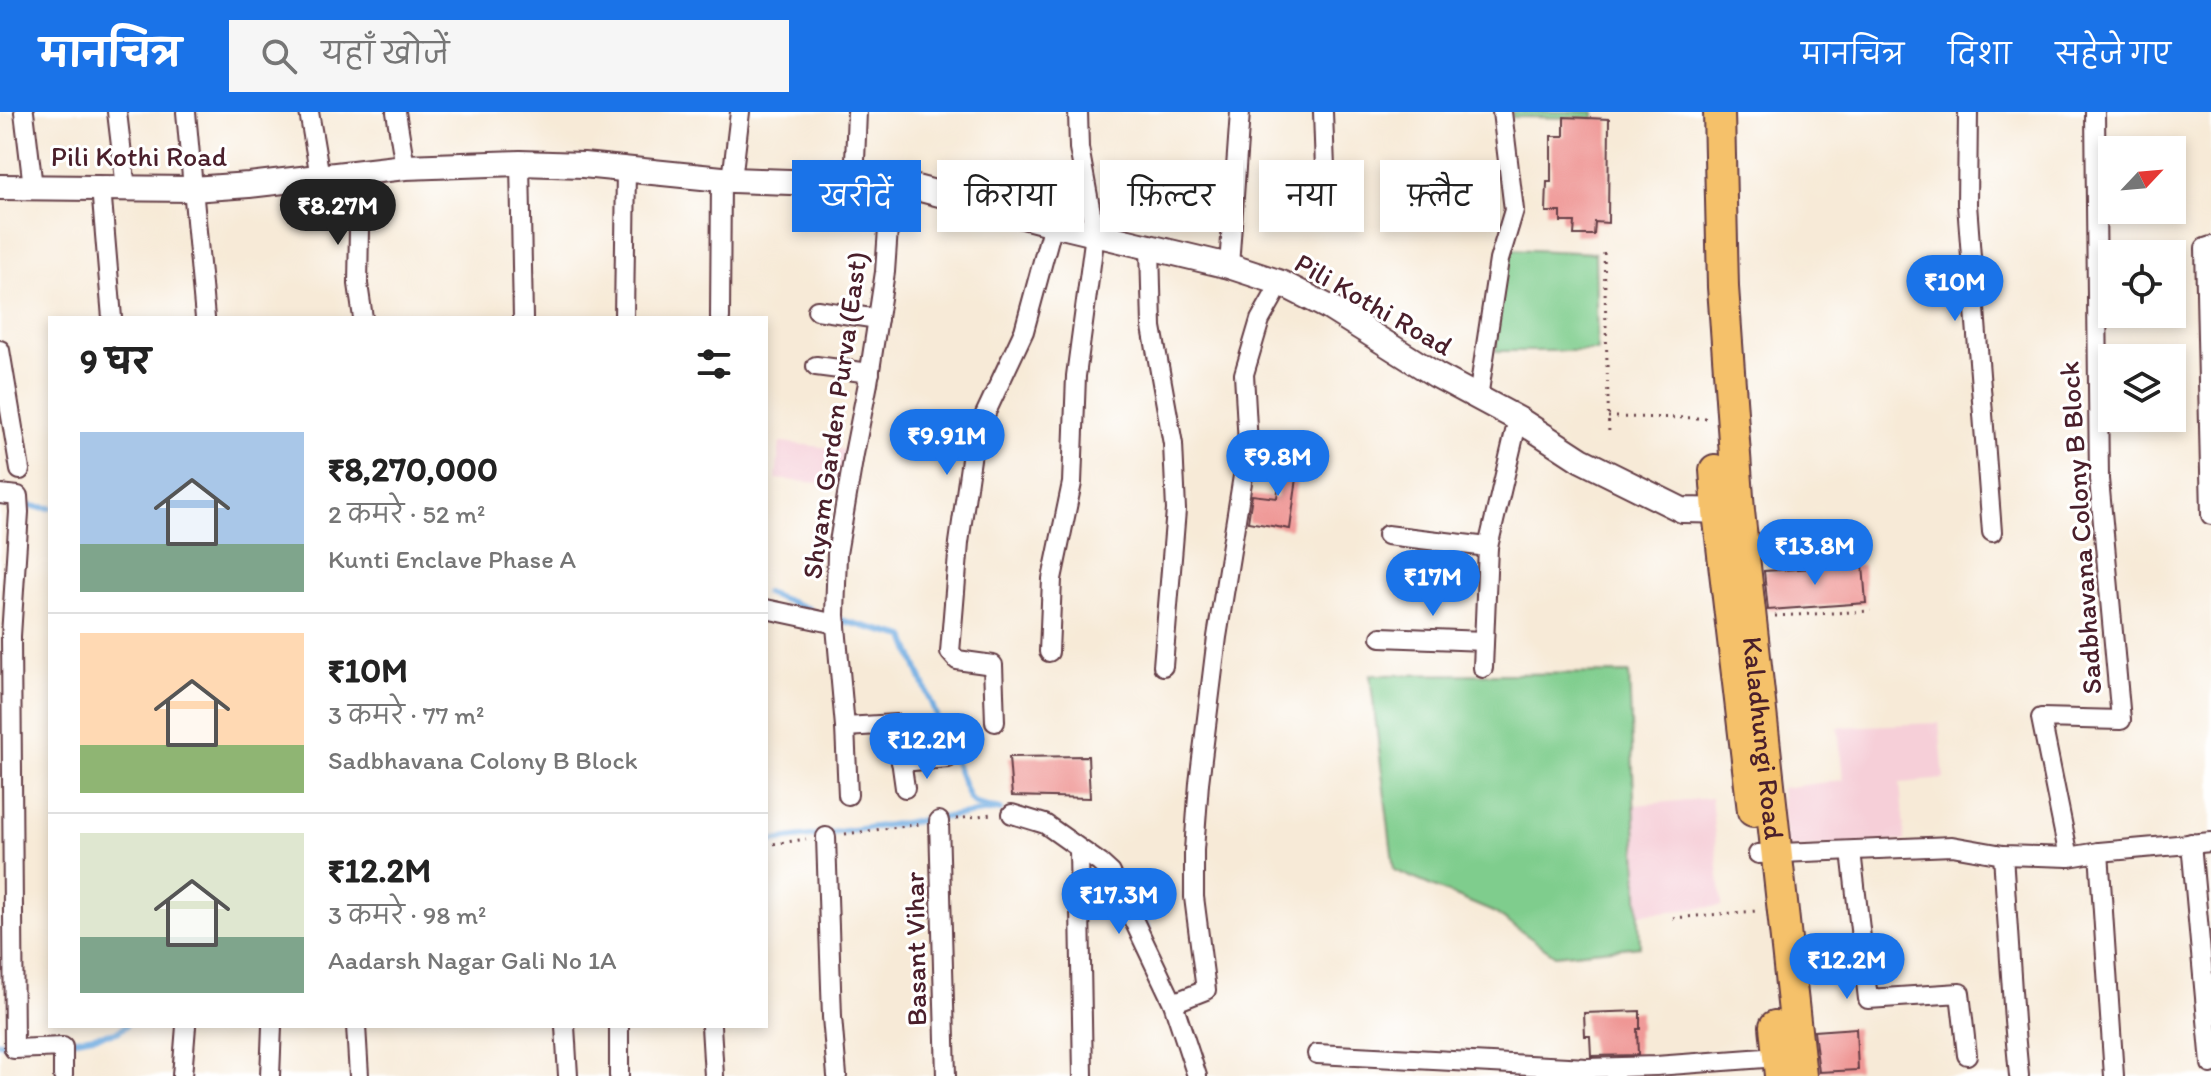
<!DOCTYPE html>
<html lang="hi">
<head>
<meta charset="utf-8">
<style>
	body { margin:0; font-family:Itim,"Playpen Sans Deva",sans-serif; background:#f6f6f6; color:#222; height:100vh; display:flex; flex-direction:column; font-size:30px; white-space:nowrap }
	* { box-sizing:border-box; margin:0 }
	p { font-size:26px; color:#767676 }
	.icon { flex:none; width:44px; height:44px; fill:none; stroke:currentColor; stroke-width:2; stroke-linecap:round; stroke-linejoin:round }
	.map { position:relative; flex:1; overflow:hidden }
	.sheet { position:absolute; left:48px; top:204px; width:720px; height:712px; display:flex; flex-direction:column; background:#fff; border-radius:0px; box-shadow:0 4px 12px #0003 }
	.sheet>* { flex:none }
	.guide { position:absolute; left:792px; top:48px; width:760px; height:72px; display:flex; gap:16px }
	.needle { width:52px; rotate:64deg }
	.controls { position:absolute; left:2098px; top:24px; display:grid; gap:16px }
	.controls a { display:grid; place-items:center; width:88px; height:88px; border-radius:0px; background:#fff; box-shadow:0 4px 12px #0003; font-size:40px }
	.price { position:absolute; translate:-50% -68px; padding:0 18px; border-radius:28px; background:#1a73e8; color:#fff; font-size:26px; line-height:52px; filter:drop-shadow(0 2px 4px #0008) }
	.price::after { content:''; position:absolute; left:50%; top:48px; width:24px; height:18px; margin-left:-12px; background:inherit; clip-path:polygon(0 0,100% 0,50% 100%) }
	.price.active { background:#222; color:#fff }
	ul { padding:0; list-style:none }
	li { display:flex; align-items:center; gap:24px; height:200px; padding:0 32px }
	li+li { border-top:2px solid #e0e0e0 }
	li span { display:grid; place-items:center; flex:none; width:224px; height:160px; border-radius:0px; color:#555 }
	li>.icon { margin-inline-start:auto }
	span .icon { width:96px; height:96px; fill:#fffc; stroke-width:1 }
	li b { font-size:34px }
	h2 { display:flex; justify-content:space-between; align-items:center; height:96px; padding:0 32px; font-size:34px }
	.tag { padding:0 28px; border-radius:0px; background:#fff; box-shadow:0 4px 12px #0003; font-size:28px; line-height:72px }
	.tag.active { background:#1a73e8; color:#fff }
	header { display:flex; align-items:center; gap:48px; box-sizing:border-box; height:112px; padding:0 40px; background:#1a73e8; color:#fff }
	header strong { font-size:38px }
	nav { display:flex; gap:44px; margin-inline-start:auto; font-size:28px }
	.search { width:560px; height:72px; background:#f6f6f6; display:flex; align-items:center; gap:20px; box-sizing:border-box; padding:0 28px; border-radius:0px; color:#767676; font-size:30px }
	.map>svg:first-child { display:block }
	.built { fill:#f6cfd8 }
	.green { fill:#7fcd8d; stroke:#64765c; stroke-width:2 }
	.lines { fill:none; stroke-linecap:round; stroke-linejoin:round }
	.stream { stroke:#70ace1; stroke-width:6 }
	.building { fill:#ef9795 }
	.minor-casing { stroke:#643d45; stroke-width:22 }
	.tertiary-casing { stroke:#643d45; stroke-width:28 }
	.primary-casing { stroke:#643d45; stroke-width:34 }
	.path { stroke:#643d45; stroke-width:3; stroke-dasharray:2 6; stroke-linecap:butt }
	.minor { stroke:#fff; stroke-width:18 }
	.tertiary { stroke:#fff; stroke-width:24 }
	.primary { stroke:#f5c16b; stroke-width:30 }
	.labels { text-anchor:middle; stroke-width:6; stroke-linejoin:round; paint-order:stroke }
	.street-label { font-size:28px; fill:#4a1f2b; stroke:#fff }
</style>
</head>
<body>
<header>
<strong>मानचित्र</strong>
<div class="search"><svg class="icon" aria-label="search" viewBox="0 0 24 24"><circle cx="10" cy="10" r="6"/><path d="M15 15l6 6"/></svg>यहाँ खोजें</div>
<nav><a>मानचित्र</a><a>दिशा</a><a>सहेजे गए</a></nav>
</header>
<div class="map">
<svg width="2211" height="964" viewBox="0 0 2211 964">
	<rect width="100%" height="100%" fill="#fff"/>
	<filter id="ink" filterUnits="userSpaceOnUse"><feTurbulence type="fractalNoise" baseFrequency=".0125" numOctaves="2"/><feDisplacementMap in="SourceGraphic" scale="16" xChannelSelector="R" yChannelSelector="G"/><feConvolveMatrix kernelMatrix="1 2 1 2 8 2 1 2 1" color-interpolation-filters="sRGB"/></filter>
	<filter id="wash" filterUnits="userSpaceOnUse"><feTurbulence type="fractalNoise" baseFrequency=".006" numOctaves="4" result="noise"/><feDisplacementMap in="SourceGraphic" scale="32" xChannelSelector="R" yChannelSelector="G"/><feGaussianBlur stdDeviation="1.8" result="paint"/><feColorMatrix in="noise" values="0 0 0 0 0 0 0 0 0 0 0 0 0 0 0 0 0 1.4 0 .05"/><feComposite in="paint" operator="in"/></filter>
	<g filter="url(#wash)">
		<rect width="100%" height="100%" fill="#f7ead7"/>
		<!-- built -->
		<g class="built">
			<polygon points="780,330 847,338 842,373 776,367"/>
			<polygon points="1939,611 1944,667 1900,671 1905,729 1786,737 1781,676 1843,668 1838,615"/>
			<polygon points="1711,686 1722,794 1639,802 1635,693"/>
		</g>
		<!-- green -->
		<g class="green">
			<polygon points="1512,0 1594,0 1594,6 1512,5"/>
			<polygon points="1512,137 1595,141 1597,239 1496,239 1500,183"/>
			<polygon points="1629,561 1640,834 1555,843 1495,801 1394,758 1370,563"/>
		</g>
		<g class="lines">
			<!-- stream -->
			<g class="stream">
				<polyline points="0,392 10,393"/>
				<polyline points="25,394 50,396"/>
				<polyline points="766,481 809,497"/>
				<polyline points="840,508 905,525 969,686 975,692 1000,698"/>
				<polyline points="766,730 997,698"/>
				<polyline points="1121,763 1148,817"/>
				<polyline points="64,929 117,920 126,914"/>
				<polyline points="0,931 5,931"/>
			</g>
		</g>
		<g id="blocks">
			<!-- building -->
			<g class="building">
				<polygon points="1564,5 1609,7 1608,111 1595,110 1594,123 1574,123 1575,110 1561,110 1561,100 1546,100 1547,70 1551,70 1551,24 1564,24"/>
				<polygon points="1283,342 1300,344 1290,417 1248,410 1252,383 1277,386"/>
				<polygon points="1863,453 1866,491 1768,498 1764,459"/>
				<polygon points="1088,644 1090,686 1012,684 1009,645"/>
				<polygon points="1640,899 1640,917 1637,917 1638,943 1591,944 1590,924 1585,924 1584,901"/>
				<polygon points="1856,916 1858,958 1819,960 1814,919"/>
			</g>
		</g>
	</g>
	<g filter="url(#ink)">
		<use href="#blocks" fill-opacity="0" stroke="#643d45" stroke-width="2"/>
		<g class="lines">
			<!-- minor casing -->
			<g class="minor-casing">
				<g id="minor">
					<polyline points="24,0 33,75"/>
					<polyline points="117,0 126,76"/>
					<polyline points="186,0 205,206"/>
					<polyline points="309,0 320,65"/>
					<polyline points="396,0 405,55"/>
					<polyline points="1323,0 1325,57"/>
					<polyline points="1968,0 1967,92 1992,420"/>
					<polyline points="520,51 523,206"/>
					<polyline points="360,61 358,172 363,206"/>
					<polyline points="732,68 740,0"/>
					<polyline points="854,73 857,0"/>
					<polyline points="101,75 112,206"/>
					<polyline points="2211,134 2205,136 2211,403"/>
					<polyline points="1150,135 1152,215 1173,332 1176,398 1163,554"/>
					<polyline points="1229,154 1240,0"/>
					<polyline points="817,198 878,207"/>
					<polyline points="624,206 626,56"/>
					<polyline points="720,206 721,66"/>
					<polyline points="0,238 20,358"/>
					<polyline points="816,254 870,261"/>
					<polyline points="1478,286 1499,148 1514,98 1502,0"/>
					<polyline points="0,382 18,384 19,400 11,524 14,937 63,935 63,964"/>
					<polyline points="1387,423 1488,435"/>
					<polyline points="766,497 836,512"/>
					<polyline points="1381,525 1484,529"/>
					<polyline points="1049,540 1052,467 1072,371 1076,264 1095,122 1079,36 1078,0"/>
					<polyline points="1483,556 1488,435 1518,307"/>
					<polyline points="995,610 993,553 957,548 950,540 959,431 974,326 1024,219 1053,112"/>
					<polyline points="845,615 896,612 905,676"/>
					<polyline points="901,650 948,646"/>
					<polyline points="848,683 845,615 835,503 837,442 854,342 868,271 885,160 891,74"/>
					<polyline points="1012,702 1045,712 1100,751 1111,761 1173,891 1197,964"/>
					<polyline points="939,709 946,964"/>
					<polyline points="826,725 832,905 837,964"/>
					<polyline points="2191,731 2211,952"/>
					<polyline points="1079,738 1083,964"/>
					<polyline points="1851,739 1868,887 1960,881 1967,943"/>
					<polyline points="2099,740 2114,964"/>
					<polyline points="1758,742 1952,734 2003,743 2069,745 2099,740 2211,730"/>
					<polyline points="2003,743 2014,909 2019,964"/>
					<polyline points="2069,745 2041,606 2121,608 2099,367 2095,0"/>
					<polyline points="1173,891 1206,878 1194,785 1194,738 1199,671 1217,525 1248,333 1244,262 1260,208 1281,171"/>
					<polyline points="356,914 359,964"/>
					<polyline points="565,914 568,964"/>
					<polyline points="619,914 619,964"/>
					<polyline points="711,914 714,964"/>
					<polyline points="1317,942 1587,956 1656,954 1778,945"/>
					<polyline points="182,964 186,914"/>
					<polyline points="270,964 272,914"/>
				</g>
			</g>
			<!-- tertiary casing -->
			<g class="tertiary-casing">
				<polyline id="tertiary" points="0,75 192,77 249,73 405,55 520,51 583,53 732,68 909,74 1053,112 1229,154 1281,171 1328,195 1436,263 1518,307 1581,348 1682,398 1736,399"/>
			</g>
			<!-- primary casing -->
			<g class="primary-casing">
				<g id="primary">
					<path id="s1" d="M1719 0 1723 175 1739 399 1801 964"/>
					<polyline points="1715,358 1718,400 1753,699"/>
					<polyline points="1775,914 1780,964"/>
				</g>
			</g>
			<!-- path -->
			<g class="path">
				<polyline points="1604,141 1609,324"/>
				<polyline points="1608,305 1708,306"/>
				<polyline points="1775,504 1871,499"/>
				<polyline points="956,707 992,702"/>
				<polyline points="845,722 921,712"/>
				<polyline points="766,733 806,727"/>
				<polyline points="1673,806 1757,799"/>
			</g>
			<!-- minor -->
			<use href="#minor" class="minor"/>
			<!-- tertiary -->
			<use href="#tertiary" class="tertiary"/>
			<!-- primary -->
			<use href="#primary" class="primary"/>
		</g>
	</g>
	<g class="labels">
		<!-- street labels -->
		<g class="street-label">
			<text x="139" y="54">Pili Kothi Road</text>
			<text transform="translate(1374 192) rotate(30)" y="10">Pili Kothi Road</text>
			<text transform="translate(834 303) rotate(-82)" y="10">Shyam Garden Purva (East)</text>
			<text transform="translate(2080 416) rotate(-94)" y="10">Sadbhavana Colony B Block</text>
			<text dy="10" stroke="none"><textPath href="#s1" startOffset="628">Kaladhungi Road</textPath></text>
			<text transform="translate(915 837) rotate(-91)" y="10">Basant Vihar</text>
		</g>
	</g>
</svg>
<div class="controls">
<a><svg class="needle" viewBox="-14 -14 28 28"><path d="M0-13l5 13h-10z" fill="#e53935"/><path d="M0 13l5-13h-10z" fill="#767676"/></svg></a>
<a><svg class="icon" aria-label="locate" viewBox="0 0 24 24"><circle cx="12" cy="12" r="6"/><path d="M12 2v4M12 18v4M2 12h4M18 12h4"/></svg></a>
<a><svg class="icon" aria-label="layers" viewBox="0 0 24 24"><path d="M12 4l9 5-9 5-9-5zM3 14l9 5 9-5"/></svg></a>
</div>
<b class="price active" style="left:338px;top:135px">₹8.27M</b>
<b class="price" style="left:1955px;top:211px">₹10M</b>
<b class="price" style="left:947px;top:365px">₹9.91M</b>
<b class="price" style="left:1278px;top:386px">₹9.8M</b>
<b class="price" style="left:1815px;top:475px">₹13.8M</b>
<b class="price" style="left:1433px;top:506px">₹17M</b>
<b class="price" style="left:927px;top:669px">₹12.2M</b>
<b class="price" style="left:1119px;top:824px">₹17.3M</b>
<b class="price" style="left:1847px;top:889px">₹12.2M</b>
<div class="guide">
<a class="tag active">खरीदें</a>
<a class="tag">किराया</a>
<a class="tag">फ़िल्टर</a>
<a class="tag">नया</a>
<a class="tag">फ़्लैट</a>
</div>
<section class="sheet">
<h2>9 घर<svg class="icon" aria-label="filters" viewBox="0 0 24 24"><path d="M4 7h16M4 17h16"/><circle cx="9" cy="7" r="2"/><circle cx="15" cy="17" r="2"/></svg></h2>
<ul>
<li><span style="background:linear-gradient(#a9c7e8 70%,#7fa58c 0)"><svg class="icon" aria-label="home" viewBox="0 0 24 24"><path d="M3 11l9-7 9 7M6 9v11h12V9"/></svg></span><div><b>₹8,270,000</b><p>2 कमरे · 52 m²</p><p>Kunti Enclave Phase A</p></div></li>
<li><span style="background:linear-gradient(#ffd9b3 70%,#8fb573 0)"><svg class="icon" aria-label="home" viewBox="0 0 24 24"><path d="M3 11l9-7 9 7M6 9v11h12V9"/></svg></span><div><b>₹10M</b><p>3 कमरे · 77 m²</p><p>Sadbhavana Colony B Block</p></div></li>
<li><span style="background:linear-gradient(#dfe7d0 65%,#7fa58c 0)"><svg class="icon" aria-label="home" viewBox="0 0 24 24"><path d="M3 11l9-7 9 7M6 9v11h12V9"/></svg></span><div><b>₹12.2M</b><p>3 कमरे · 98 m²</p><p>Aadarsh Nagar Gali No 1A</p></div></li>
</ul>
</section>
</div>
</body>
</html>
